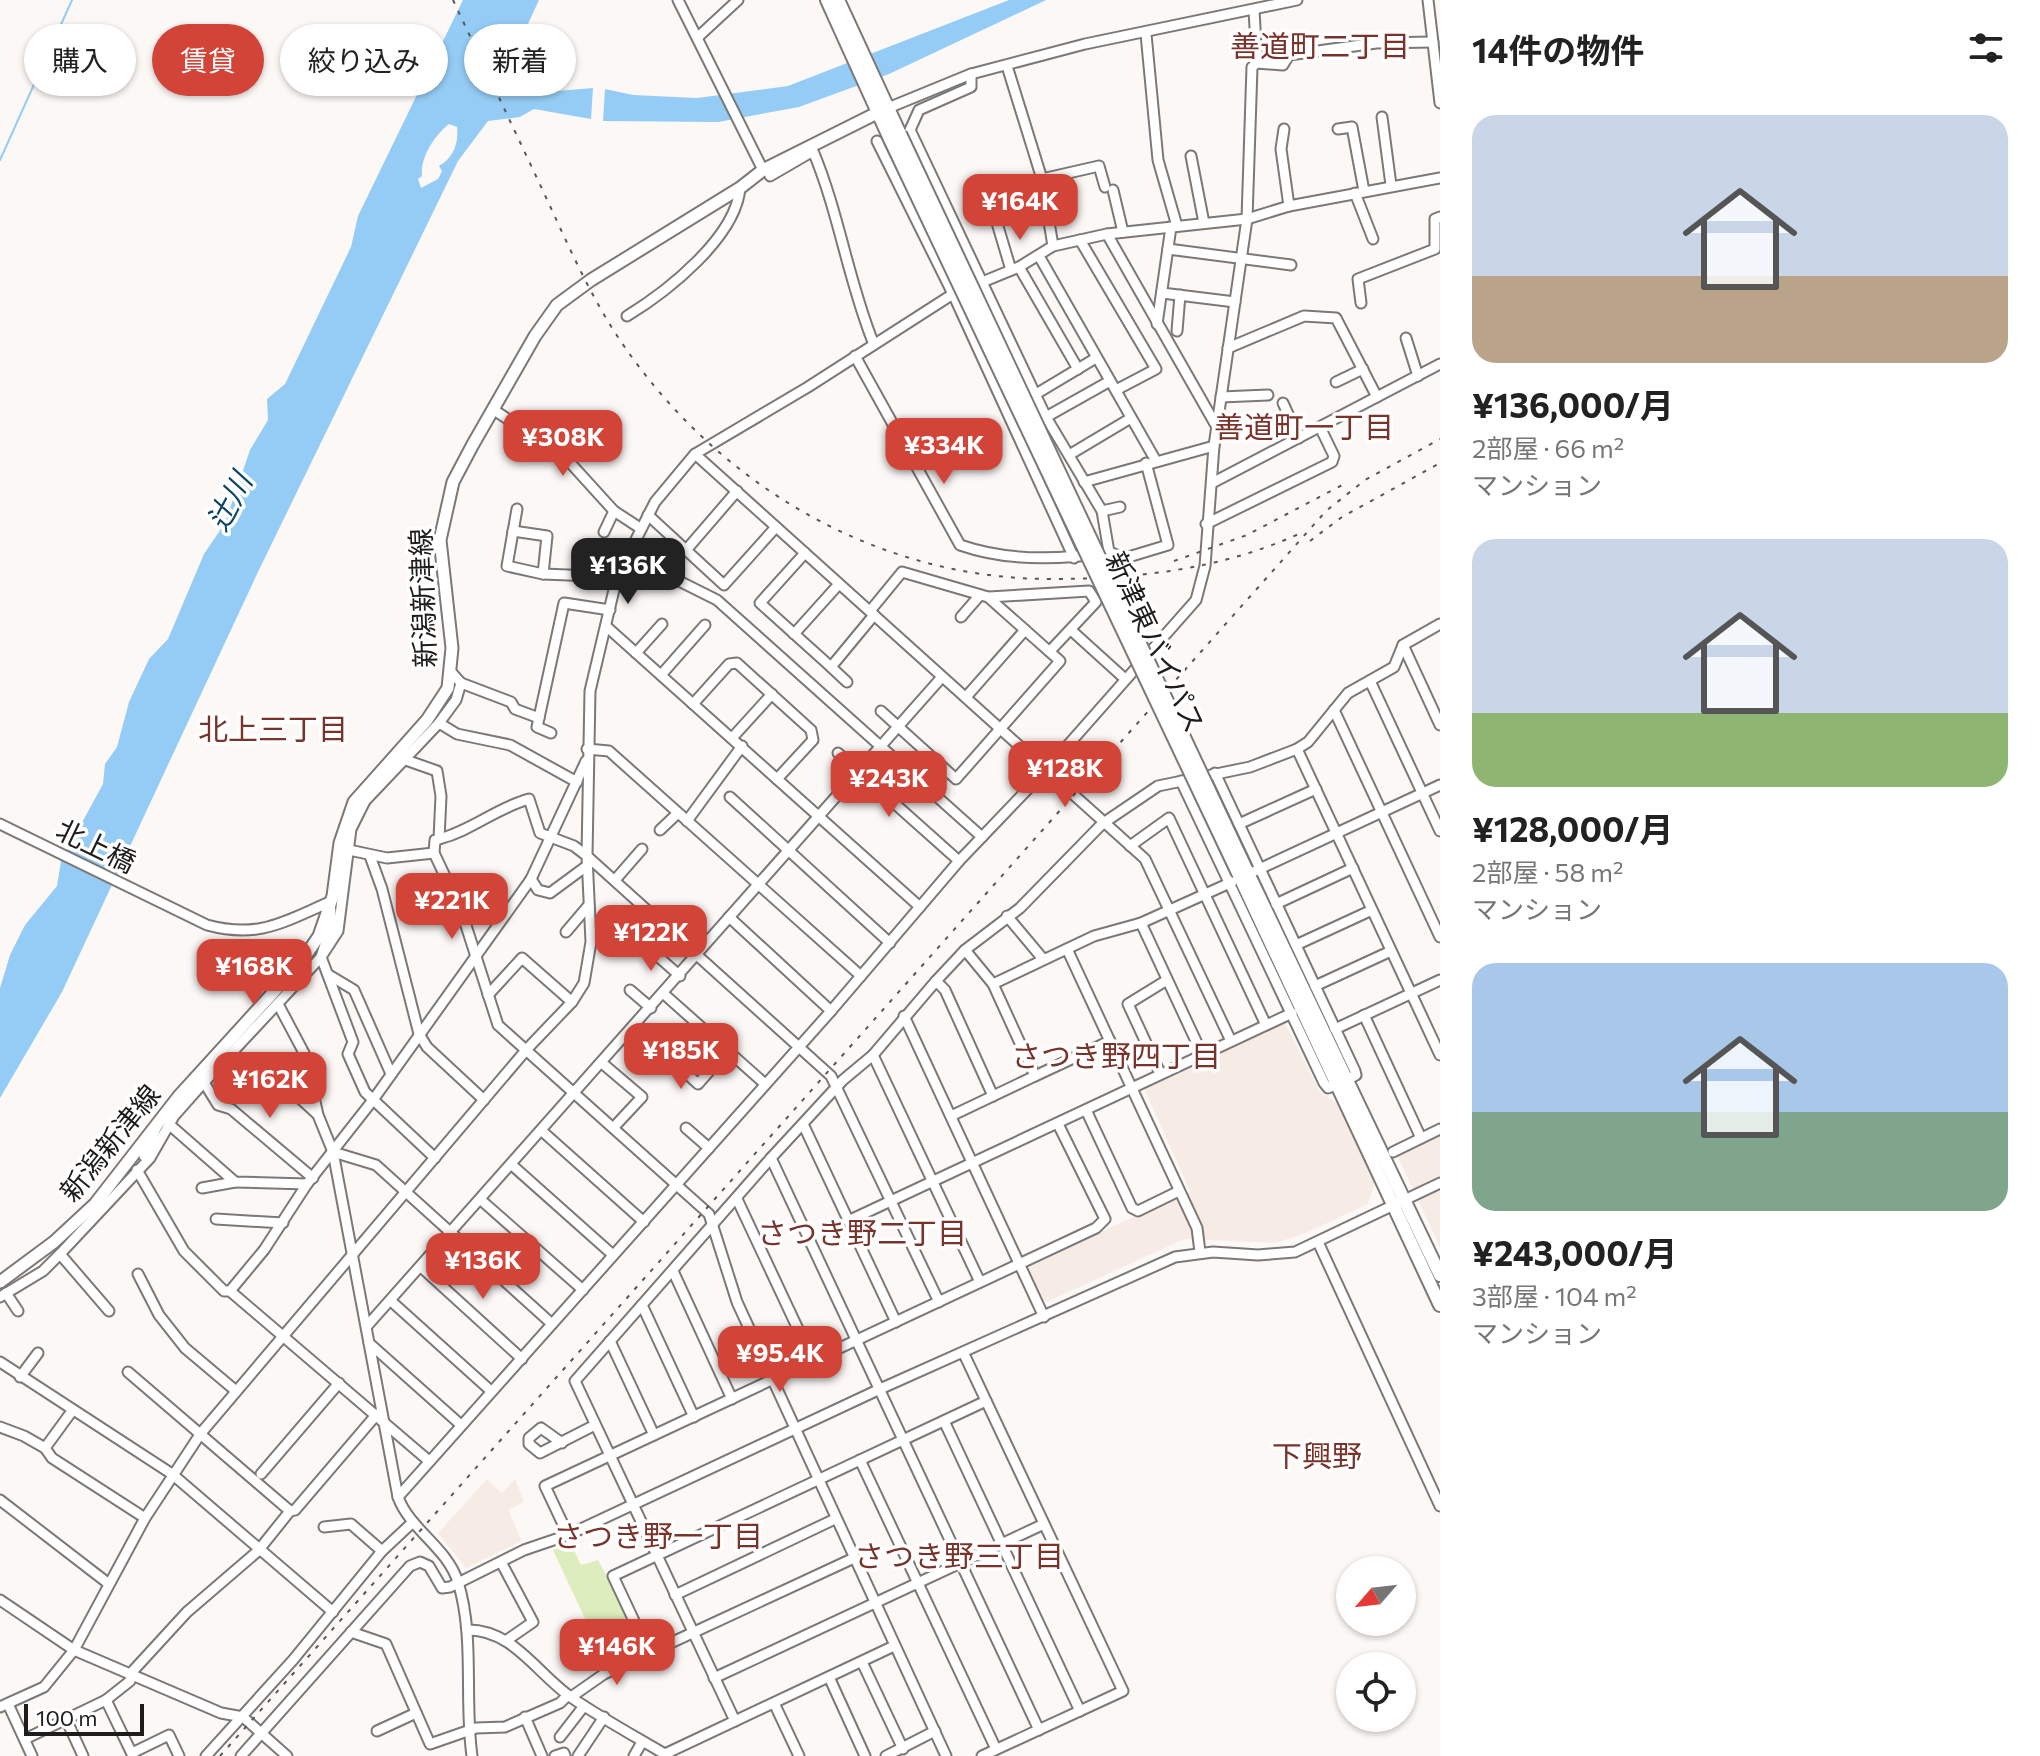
<!DOCTYPE html>
<html lang="ja">
<head>
<meta charset="utf-8">
<style>
	body { margin:0; font-family:Commissioner,"Noto Sans JP",sans-serif; background:#f2f2f2; color:#222; height:100vh; display:flex; flex-direction:column; font-size:30px; white-space:nowrap }
	* { box-sizing:border-box; margin:0 }
	p { font-size:26px; color:#767676 }
	.icon { flex:none; width:44px; height:44px; fill:none; stroke:currentColor; stroke-width:2; stroke-linecap:round; stroke-linejoin:round }
	.map { position:relative; flex:1; overflow:hidden }
	.side { display:flex; flex-direction:column; background:#fff; width:600px }
	.side>* { flex:none }
	.banner { position:absolute; left:24px; top:24px; width:760px; height:72px; display:flex; gap:16px }
	.needle { width:52px; rotate:242deg }
	.controls { position:absolute; left:1336px; top:1556px; display:grid; gap:16px }
	.controls a { display:grid; place-items:center; width:80px; height:80px; border-radius:50%; background:#fff; box-shadow:0 2px 6px #0004; font-size:40px }
	.scale { position:absolute; left:24px; bottom:20px; width:120px; box-sizing:border-box; padding-left:8px; border:4px solid #1e1d1c; border-top:0; font-size:22px; line-height:28px; white-space:nowrap; color:#1e1d1c; -webkit-text-stroke:6px #fff; paint-order:stroke }
	.price { position:absolute; translate:-50% -68px; padding:0 18px; border-radius:16px; background:#d24437; color:#fff; font-size:26px; line-height:52px; filter:drop-shadow(0 2px 4px #0008) }
	.price::after { content:''; position:absolute; left:50%; top:48px; width:24px; height:18px; margin-left:-12px; background:inherit; clip-path:polygon(0 0,100% 0,50% 100%) }
	.price.active { background:#222; color:#fff }
	ul { padding:0; list-style:none }
	li { display:grid; align-content:center; gap:16px; height:424px; padding:0 32px }
	li span { display:grid; place-items:center; height:248px; border-radius:24px; color:#555 }
	li>.icon { margin-inline-start:auto }
	span .icon { width:144px; height:144px; fill:#fffc; stroke-width:1 }
	li b { font-size:34px }
	h2 { display:flex; justify-content:space-between; align-items:center; height:96px; padding:0 32px; font-size:34px }
	.tag { padding:0 28px; border-radius:36px; background:#fff; box-shadow:0 2px 6px #0004; font-size:28px; line-height:72px }
	.tag.active { background:#d24437; color:#fff }
	main { display:flex; flex:1; min-height:0 }
	.map>svg:first-child { display:block }
	.built { fill:#f7ebe5 }
	.green { fill:#deedbe }
	.water { fill:#95ccf5; fill-rule:evenodd }
	.lines { fill:none; stroke-linecap:round; stroke-linejoin:round }
	.stream { stroke:#95ccf5; stroke-width:2 }
	.minor-casing { stroke:#7c7876; stroke-width:13 }
	.major-casing { stroke:#7c7876; stroke-width:15 }
	.highway-casing { stroke:#7c7876; stroke-width:16 }
	.minor { stroke:#fff; stroke-width:9 }
	.major { stroke:#fff; stroke-width:11 }
	.highway { stroke:#fff; stroke-width:12 }
	.rail { stroke:#595756; stroke-width:2; stroke-dasharray:4 8; stroke-linecap:butt }
	.highway-bridge-casing { stroke:#7c7876; stroke-width:16; stroke-linecap:butt }
	.highway-bridge { stroke:#fff; stroke-width:12 }
	.labels { text-anchor:middle; stroke-width:7; stroke-linejoin:round; paint-order:stroke }
	.street-label { font-size:28px; fill:#1e1d1c; stroke:#fff }
	.neighbourhood-label { font-size:30px; fill:#79332a; stroke:#fff }
	.water-label { font-size:30px; font-style:italic; fill:#0c4465; stroke:#fff }
</style>
</head>
<body>
<main>
<div class="map">
<svg width="1440" height="1756" viewBox="0 0 1440 1756">
	<rect width="100%" height="100%" fill="#fcf8f6"/>
	<!-- built -->
	<g class="built">
		<polygon points="1284,1021 1320,1092 1338,1104 1375,1182 1368,1204 1306,1233 1275,1243 1184,1239 1047,1302 1042,1300 1028,1265 1190,1191 1143,1086"/>
		<polygon points="1440,1133 1440,1247 1396,1153"/>
		<polygon points="487,1479 502,1493 515,1479 524,1502 508,1510 522,1541 466,1568 438,1533"/>
	</g>
	<!-- green -->
	<polygon class="green" points="571,1544 581,1565 598,1560 631,1621 594,1638 553,1550"/>
	<!-- water -->
	<g class="water">
		<path d="M463 0H539L505 74 545 92 593 88 591 119 534 109 520 117 488 121 458 161 257 574 62 992 0 1098V988L10 955 25 925 57 886 61 861 103 784 105 764 117 747 129 702 149 659 168 639 204 554 225 523 250 450 268 420 267 399 285 384 351 247 358 216ZM449 124 457 127C459 144 453 158 439 166L442 171 438 179 421 188 418 179 422 176C420 157 435 135 449 124Z"/>
		<polygon points="1009,0 1046,0 889,74 799,107 718,122 603,121 605,89 633,95 697,98 788,86"/>
	</g>
	<g class="lines">
		<!-- stream -->
		<polyline class="stream" points="0,160 72,0"/>
		<!-- minor casing -->
		<g class="minor-casing">
			<g id="minor">
				<polyline points="678,0 763,170"/>
				<polyline points="1428,0 1440,103"/>
				<polyline points="1146,34 1158,160 1177,226"/>
				<polyline points="698,37 738,0"/>
				<polyline points="1257,63 1283,65 1289,55 1376,43 1433,42"/>
				<polyline points="1007,66 1042,179 1053,246"/>
				<polyline points="888,108 971,74 1085,44 1297,0"/>
				<polyline points="1382,117 1391,185"/>
				<polyline points="1284,129 1281,149 1289,206"/>
				<polyline points="1338,129 1352,127 1364,191"/>
				<polyline points="877,141 953,294 1074,558"/>
				<polyline points="1191,156 1204,223"/>
				<path d="M767 168 770 176 813 151C839 213 848 280 873 342"/>
				<polyline points="1042,179 1099,166 1105,187"/>
				<polyline points="1113,190 1123,232"/>
				<polyline points="1355,193 1373,239"/>
				<polyline points="997,223 1011,270"/>
				<polyline points="1107,234 1218,429"/>
				<polyline points="1080,240 1156,369 1116,390"/>
				<polyline points="1168,249 1291,265"/>
				<polyline points="1039,256 1156,461"/>
				<polyline points="1019,267 1078,369"/>
				<polyline points="1162,293 1235,302"/>
				<polyline points="1361,303 1358,279 1435,249 1435,219 1440,217"/>
				<path d="M627 316C668 291 736 237 740 188"/>
				<polyline points="1157,324 1171,227"/>
				<polyline points="1177,331 1180,295"/>
				<polyline points="1406,338 1418,376"/>
				<polyline points="1228,348 1304,316 1336,318 1377,397"/>
				<path d="M855 356 960 545C1006 561 1061 560 1109 552L1102 511 1046 417 910 130 919 110 971 87V74"/>
				<polyline points="1336,382 1363,369"/>
				<polyline points="1036,394 1096,358"/>
				<polyline points="1221,397 1268,395"/>
				<polyline points="1283,403 1299,438"/>
				<polyline points="494,410 564,456 614,511 640,528"/>
				<polyline points="1046,417 1110,381"/>
				<polyline points="695,454 1145,859 1231,1041"/>
				<polyline points="1069,455 1131,418"/>
				<polyline points="1084,482 1214,446"/>
				<polyline points="1212,483 1440,364"/>
				<polyline points="517,509 507,566 543,574 617,577"/>
				<polyline points="1102,511 1120,507"/>
				<polyline points="648,515 724,585 776,527"/>
				<polyline points="1206,524 1332,462 1334,456 1320,427"/>
				<polyline points="513,531 547,536 543,574"/>
				<polyline points="604,532 614,511"/>
				<polyline points="635,544 679,581 717,600 982,837"/>
				<polyline points="687,549 737,491"/>
				<polyline points="1109,552 1125,558 1168,545 1146,463"/>
				<polyline points="805,553 760,603 831,667 874,615"/>
				<polyline points="989,597 1089,591 1096,602 1050,651"/>
				<polyline points="870,611 902,572 988,597 1060,661 956,779 881,711"/>
				<polyline points="961,617 980,595"/>
				<polyline points="607,627 920,907"/>
				<polyline points="1071,630 1124,678"/>
				<polyline points="794,634 839,584"/>
				<polyline points="1403,645 1440,725"/>
				<polyline points="636,653 662,624"/>
				<polyline points="831,667 847,682"/>
				<polyline points="661,675 705,625"/>
				<polyline points="1370,681 1440,831"/>
				<polyline points="461,683 511,702 515,709 539,718"/>
				<polyline points="966,697 1025,630"/>
				<polyline points="693,704 729,664 737,663 811,730 813,740 777,779"/>
				<polyline points="1334,710 1440,937"/>
				<polyline points="439,723 457,734 510,745 577,782"/>
				<polyline points="551,733 537,727 564,603 610,610"/>
				<polyline points="732,738 772,694"/>
				<polyline points="587,749 609,751 861,976"/>
				<polyline points="1297,749 1440,1055"/>
				<polyline points="838,753 959,861"/>
				<polyline points="403,759 437,771 441,796 439,839 435,840 434,853 461,910 498,1025 709,1214 737,1302 946,1756"/>
				<polyline points="1215,773 1355,1071 1356,1075 1347,1080"/>
				<polyline points="1181,781 1324,1083 1328,1088 1339,1084"/>
				<polyline points="730,797 890,943"/>
				<polyline points="687,821 742,746"/>
				<path d="M0 824 207 925C259 939 283 922 330 902L332 923 321 957 353 1042 348 1054 365 1092 435 1158"/>
				<polyline points="1239,824 1316,789"/>
				<polyline points="660,830 678,813"/>
				<path d="M439 839C473 830 496 808 529 799L540 833 574 846 587 856 831 1076 939 1302"/>
				<polyline points="1130,846 1169,818 1266,1025"/>
				<polyline points="349,850 387,858 434,853"/>
				<polyline points="370,856 382,889 419,1034 427,1047 484,1100"/>
				<polyline points="1255,871 1440,785"/>
				<polyline points="531,879 538,890 550,893 588,865"/>
				<polyline points="615,880 642,849"/>
				<polyline points="1276,904 1353,868"/>
				<polyline points="1007,916 1043,959"/>
				<polyline points="729,917 831,1011"/>
				<polyline points="1141,923 1202,1054"/>
				<polyline points="566,932 589,905"/>
				<polyline points="645,945 680,976"/>
				<polyline points="1296,945 1372,910"/>
				<polyline points="1067,949 1197,1228 1200,1252"/>
				<polyline points="329,975 354,990 391,1074"/>
				<polyline points="936,981 965,950"/>
				<polyline points="993,984 1094,936 1141,923 1232,882"/>
				<polyline points="1315,986 1391,951"/>
				<polyline points="630,990 651,1008"/>
				<polyline points="664,994 765,1084"/>
				<polyline points="488,995 522,958 572,1002"/>
				<path d="M278 1004 304 1053 318 1115 333 1152 398 1497C410 1530 447 1547 458 1582 475 1637 464 1699 472 1756"/>
				<polyline points="1364,1015 1421,1138"/>
				<polyline points="904,1016 1044,1317"/>
				<polyline points="635,1026 698,1084 727,1051"/>
				<polyline points="1335,1029 1440,980"/>
				<polyline points="1110,1041 1035,1076 993,984 965,950 1020,908 1102,824 1158,786 1250,767 1297,749 1308,742 1348,693 1394,667 1403,645 1440,624"/>
				<polyline points="873,1055 980,1282"/>
				<polyline points="602,1063 642,1097 614,1127"/>
				<polyline points="1160,1073 1128,1004 1167,980"/>
				<polyline points="281,1081 317,1114"/>
				<polyline points="205,1084 218,1105 231,1109 313,1178"/>
				<polyline points="1086,1110 1132,1208 1138,1211 1179,1191"/>
				<polyline points="951,1116 1035,1076"/>
				<polyline points="803,1124 896,1322"/>
				<polyline points="171,1126 235,1182 307,1184"/>
				<polyline points="686,1128 709,1148"/>
				<polyline points="542,1131 644,1222"/>
				<polyline points="333,1152 376,1165 552,1324"/>
				<polyline points="1393,1152 1440,1129"/>
				<polyline points="144,1156 157,1126"/>
				<polyline points="771,1158 1039,1730"/>
				<polyline points="512,1165 613,1255"/>
				<polyline points="137,1170 184,1251 224,1291 230,1291 429,1461"/>
				<polyline points="202,1188 235,1182"/>
				<polyline points="737,1199 813,1361"/>
				<polyline points="481,1200 583,1290"/>
				<polyline points="216,1219 283,1223"/>
				<polyline points="848,1221 1292,1013"/>
				<polyline points="1318,1242 1440,1506"/>
				<polyline points="60,1254 109,1311"/>
				<polyline points="421,1267 522,1359"/>
				<polyline points="673,1271 732,1399"/>
				<polyline points="138,1274 159,1315 185,1348 236,1391"/>
				<polyline points="230,1291 264,1250 307,1184 373,1100 531,879 586,761"/>
				<polyline points="6,1293 18,1311"/>
				<polyline points="0,1297 43,1271 60,1254 150,1158 174,1116 197,1090 321,957 338,931 351,829 365,801 439,723 456,700 461,683 452,673"/>
				<polyline points="391,1301 491,1391"/>
				<polyline points="642,1305 694,1417"/>
				<polyline points="367,1326 942,677"/>
				<polyline points="610,1341 654,1435"/>
				<polyline points="369,1343 461,1425"/>
				<polyline points="964,1354 1123,1691 982,1756"/>
				<polyline points="0,1362 172,1474 333,1612"/>
				<polyline points="128,1372 290,1511 295,1510 377,1414"/>
				<polyline points="20,1377 38,1353"/>
				<polyline points="944,1421 1080,1711"/>
				<polyline points="0,1427 24,1436 45,1448 52,1458 145,1518"/>
				<polyline points="562,1443 541,1428 529,1438 529,1444 540,1453 595,1425"/>
				<polyline points="45,1448 72,1411"/>
				<polyline points="860,1460 996,1749"/>
				<polyline points="261,1474 339,1383"/>
				<polyline points="398,1497 831,1011 959,861 1046,770 1196,600 1205,566 1214,446 1247,219 1252,67 1257,63 1254,10"/>
				<polyline points="0,1500 109,1584"/>
				<polyline points="324,1527 351,1524 382,1551"/>
				<polyline points="568,1535 545,1486 1096,1228 1105,1219 1058,1124"/>
				<polyline points="854,1558 649,1653 613,1576 986,1401"/>
				<polyline points="501,1562 533,1622 507,1640"/>
				<polyline points="675,1595 835,1519"/>
				<polyline points="0,1600 74,1650 221,1713 243,1717 287,1756"/>
				<path d="M467 1630C513 1629 537 1674 572 1698 603 1719 636 1737 668 1756"/>
				<polyline points="351,1632 386,1644 430,1744 476,1728 505,1727 560,1703 568,1695"/>
				<polyline points="862,1662 903,1749"/>
				<polyline points="829,1677 865,1756"/>
				<polyline points="714,1678 1044,1524"/>
				<polyline points="571,1697 604,1674 649,1653"/>
				<polyline points="106,1700 133,1756"/>
				<polyline points="774,1703 799,1756"/>
				<polyline points="8,1704 32,1756"/>
				<polyline points="0,1707 44,1687 74,1650 145,1518 201,1433 527,1049 572,1002 584,983 591,942 587,856 590,691 617,577 655,502 695,454 808,387 953,294 1019,267 1053,246 1107,234 1247,219 1289,206 1440,178"/>
				<polyline points="525,1717 542,1756"/>
				<polyline points="66,1719 83,1756"/>
				<polyline points="735,1721 575,1381 771,1158 843,1080 873,1055 936,981 945,990 993,1096"/>
				<polyline points="377,1731 416,1713"/>
				<polyline points="560,1737 584,1706"/>
				<polyline points="25,1739 106,1700 130,1681 131,1673 187,1612 258,1551 290,1511"/>
				<polyline points="132,1753 169,1735 179,1756"/>
				<polyline points="665,1754 894,1646"/>
				<polyline points="206,1756 293,1660 382,1551 413,1522"/>
				<polyline points="241,1756 410,1566 420,1562 429,1566 442,1588 450,1587 524,1550 568,1535 880,1389 1175,1257 1213,1252 1258,1255 1295,1252 1440,1183"/>
				<polyline points="555,1756 564,1753 565,1756"/>
				<polyline points="578,1756 604,1717"/>
				<polyline points="634,1756 642,1742"/>
				<polyline points="886,1756 935,1731"/>
			</g>
		</g>
		<!-- major casing -->
		<g class="major-casing">
			<polyline id="major" points="0,1282 54,1242 95,1204 179,1096 302,961 319,936 333,896 340,843 354,802 427,720 448,688 452,648 440,540 453,482 472,446 535,336 557,305 591,280 740,188 763,170 883,110"/>
		</g>
		<!-- highway casing -->
		<g class="highway-casing">
			<g id="highway">
				<polyline points="827,0 890,139"/>
				<polyline points="838,0 900,134"/>
				<polyline points="1246,869 1440,1275"/>
				<polyline points="1238,873 1440,1305"/>
			</g>
		</g>
		<!-- minor -->
		<use href="#minor" class="minor"/>
		<!-- major -->
		<use href="#major" class="major"/>
		<!-- highway -->
		<use href="#highway" class="highway"/>
		<!-- rail -->
		<g class="rail">
			<path d="M453 0C483 64 513 127 543 191 565 238 586 287 614 331 710 480 872 579 1051 579 1138 579 1224 569 1303 532"/>
			<polyline points="1310,541 1342,517 1440,463"/>
			<polyline points="1174,561 1247,535 1348,482"/>
			<polyline points="220,1756 1326,511 1365,480 1440,439"/>
		</g>
		<!-- highway-bridge casing -->
		<g class="highway-bridge-casing">
			<g id="highway-bridge">
				<polyline points="900,134 1246,869"/>
				<polyline points="890,139 1238,873"/>
			</g>
		</g>
		<!-- highway-bridge -->
		<use href="#highway-bridge" class="highway-bridge"/>
	</g>
	<g class="labels">
		<!-- street labels -->
		<g class="street-label">
			<text transform="translate(423 598) rotate(-92)" y="10">新潟新津線</text>
			<text transform="translate(1155 642) rotate(65)" y="10">新津東バイパス</text>
			<text transform="translate(96 846) rotate(26)" y="10">北上橋</text>
			<text transform="translate(110 1143) rotate(-51)" y="10">新潟新津線</text>
		</g>
		<!-- neighbourhood labels -->
		<g class="neighbourhood-label">
			<text x="1320" y="57">善道町二丁目</text>
			<text x="1304" y="438">善道町一丁目</text>
			<text x="273" y="740">北上三丁目</text>
			<text x="1116" y="1067">さつき野四丁目</text>
			<text x="862" y="1244">さつき野二丁目</text>
			<text x="1317" y="1467">下興野</text>
			<text x="658" y="1547">さつき野一丁目</text>
			<text x="959" y="1567">さつき野三丁目</text>
		</g>
		<!-- water labels -->
		<g class="water-label">
			<text transform="translate(230 502) rotate(-62)" y="10">辻川</text>
		</g>
	</g>
</svg>
<div class="controls">
<a><svg class="needle" viewBox="-14 -14 28 28"><path d="M0-13l5 13h-10z" fill="#e53935"/><path d="M0 13l5-13h-10z" fill="#767676"/></svg></a>
<a><svg class="icon" aria-label="locate" viewBox="0 0 24 24"><circle cx="12" cy="12" r="6"/><path d="M12 2v4M12 18v4M2 12h4M18 12h4"/></svg></a>
</div>
<div class="scale">100 m</div>
<b class="price" style="left:1020px;top:242px">¥164K</b>
<b class="price" style="left:563px;top:478px">¥308K</b>
<b class="price" style="left:944px;top:486px">¥334K</b>
<b class="price active" style="left:628px;top:606px">¥136K</b>
<b class="price" style="left:1065px;top:809px">¥128K</b>
<b class="price" style="left:889px;top:819px">¥243K</b>
<b class="price" style="left:452px;top:941px">¥221K</b>
<b class="price" style="left:651px;top:973px">¥122K</b>
<b class="price" style="left:254px;top:1007px">¥168K</b>
<b class="price" style="left:681px;top:1091px">¥185K</b>
<b class="price" style="left:270px;top:1120px">¥162K</b>
<b class="price" style="left:483px;top:1301px">¥136K</b>
<b class="price" style="left:780px;top:1394px">¥95.4K</b>
<b class="price" style="left:617px;top:1687px">¥146K</b>
<div class="banner">
<a class="tag">購入</a>
<a class="tag active">賃貸</a>
<a class="tag">絞り込み</a>
<a class="tag">新着</a>
</div>
</div>
<section class="side">
<h2>14件の物件<svg class="icon" aria-label="filters" viewBox="0 0 24 24"><path d="M4 7h16M4 17h16"/><circle cx="9" cy="7" r="2"/><circle cx="15" cy="17" r="2"/></svg></h2>
<ul>
<li><span style="background:linear-gradient(#c9d6e8 65%,#b9a48a 0)"><svg class="icon" aria-label="home" viewBox="0 0 24 24"><path d="M3 11l9-7 9 7M6 9v11h12V9"/></svg></span><div><b>¥136,000/月</b><p>2部屋 · 66 m²</p><p>マンション</p></div></li>
<li><span style="background:linear-gradient(#c9d6e8 70%,#8fb573 0)"><svg class="icon" aria-label="home" viewBox="0 0 24 24"><path d="M3 11l9-7 9 7M6 9v11h12V9"/></svg></span><div><b>¥128,000/月</b><p>2部屋 · 58 m²</p><p>マンション</p></div></li>
<li><span style="background:linear-gradient(#a9c7e8 60%,#7fa58c 0)"><svg class="icon" aria-label="home" viewBox="0 0 24 24"><path d="M3 11l9-7 9 7M6 9v11h12V9"/></svg></span><div><b>¥243,000/月</b><p>3部屋 · 104 m²</p><p>マンション</p></div></li>
</ul>
</section>
</main>
</body>
</html>
